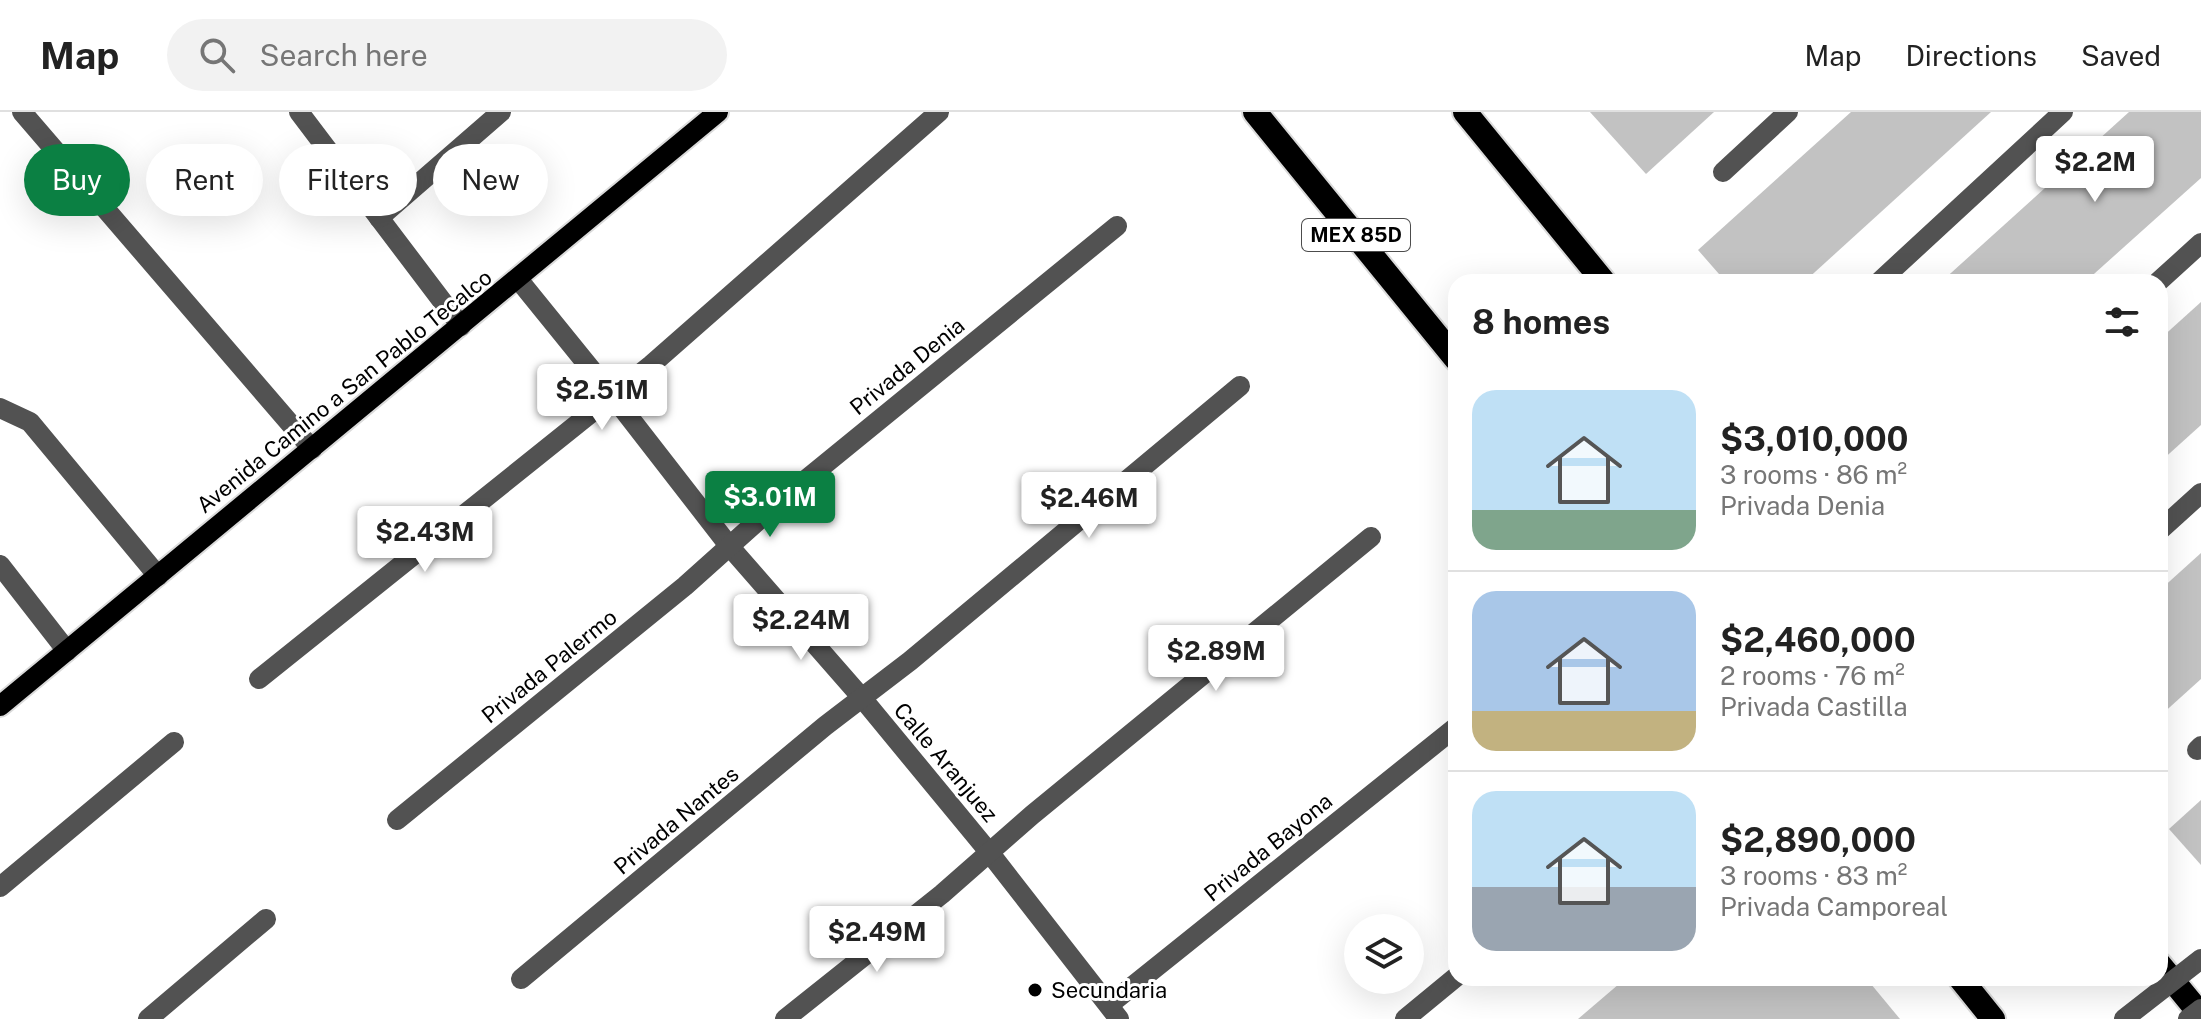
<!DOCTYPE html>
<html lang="en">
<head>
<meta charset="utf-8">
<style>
	body { margin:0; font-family:"Public Sans",sans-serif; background:#f2f2f2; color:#222; height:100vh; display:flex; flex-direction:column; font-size:30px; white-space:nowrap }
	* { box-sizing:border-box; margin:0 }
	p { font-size:26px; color:#767676 }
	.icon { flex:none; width:44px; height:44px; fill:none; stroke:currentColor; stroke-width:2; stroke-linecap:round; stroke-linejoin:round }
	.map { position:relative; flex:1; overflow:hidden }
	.side { position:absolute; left:1448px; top:162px; width:720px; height:712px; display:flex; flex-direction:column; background:#fff; border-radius:24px; box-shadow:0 8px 32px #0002 }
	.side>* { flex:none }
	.top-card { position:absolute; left:24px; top:32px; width:760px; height:72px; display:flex; gap:16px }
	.controls { position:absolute; left:1344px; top:802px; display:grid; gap:16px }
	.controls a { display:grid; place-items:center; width:80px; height:80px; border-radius:50%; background:#fff; box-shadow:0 8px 32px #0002; font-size:40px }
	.price { position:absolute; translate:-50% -68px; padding:0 18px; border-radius:8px; background:#fff; color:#222; font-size:26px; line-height:52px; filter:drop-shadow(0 2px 4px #0008) }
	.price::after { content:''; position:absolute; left:50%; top:48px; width:24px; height:18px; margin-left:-12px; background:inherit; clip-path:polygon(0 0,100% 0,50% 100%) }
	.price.active { background:#0b8043; color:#fff }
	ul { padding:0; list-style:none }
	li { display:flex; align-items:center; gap:24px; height:200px; padding:0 24px }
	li+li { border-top:2px solid #e0e0e0 }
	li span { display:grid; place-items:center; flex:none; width:224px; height:160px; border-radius:24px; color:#555 }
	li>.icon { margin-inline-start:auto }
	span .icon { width:96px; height:96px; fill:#fffc; stroke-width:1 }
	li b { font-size:34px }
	h2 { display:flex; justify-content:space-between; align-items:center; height:96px; padding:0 24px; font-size:34px }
	.pill { padding:0 28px; border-radius:36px; background:#fff; box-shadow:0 8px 32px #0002; font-size:28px; line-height:72px }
	.pill.active { background:#0b8043; color:#fff }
	header { display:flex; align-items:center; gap:48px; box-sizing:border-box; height:112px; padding:0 40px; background:#fff; border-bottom:2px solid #e0e0e0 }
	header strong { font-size:38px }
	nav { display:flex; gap:44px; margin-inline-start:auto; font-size:28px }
	.search { width:560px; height:72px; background:#f2f2f2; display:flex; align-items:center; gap:20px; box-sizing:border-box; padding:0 28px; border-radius:44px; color:#767676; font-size:30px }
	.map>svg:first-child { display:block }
	.building { fill:#c2c2c2 }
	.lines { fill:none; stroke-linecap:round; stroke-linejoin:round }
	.major-casing { stroke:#dbdbdb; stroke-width:24 }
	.highway-casing { stroke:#dbdbdb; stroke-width:28 }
	.minor { stroke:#525252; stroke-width:20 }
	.major { stroke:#000; stroke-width:20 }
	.highway { stroke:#000; stroke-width:24 }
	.minor-bridge { stroke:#525252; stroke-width:20 }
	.poi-dot { fill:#000; stroke:#fff; stroke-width:3 }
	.labels { text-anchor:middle; stroke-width:6; stroke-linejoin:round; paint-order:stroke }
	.shield { fill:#fff; stroke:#4c4c4c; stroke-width:2 }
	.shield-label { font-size:20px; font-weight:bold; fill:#000 }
	.street-label { font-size:22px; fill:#000; stroke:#fff }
	.poi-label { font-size:22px; fill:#000; stroke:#fff; text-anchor:start }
</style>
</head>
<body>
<header>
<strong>Map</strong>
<div class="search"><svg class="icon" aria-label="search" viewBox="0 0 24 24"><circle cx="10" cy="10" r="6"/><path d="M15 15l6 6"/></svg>Search here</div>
<nav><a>Map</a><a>Directions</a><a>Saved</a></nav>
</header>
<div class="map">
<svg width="2201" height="907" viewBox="0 0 2201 907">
	<rect width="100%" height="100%" fill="#fff"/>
	<!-- building -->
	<g class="building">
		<polygon points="1590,0 1714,0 1646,62"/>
		<polygon points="1851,0 1991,0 1804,170 1726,170 1698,138"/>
		<polygon points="2129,0 2201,0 2201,66 2085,170 1941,170"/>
		<polygon points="2201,190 2201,313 2160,350 2160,227"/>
		<polygon points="2201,441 2201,567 2160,604 2160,478"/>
		<polygon points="2201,688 2201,753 2169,717"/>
		<polygon points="1626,866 1866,866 1900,907 1578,907"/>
	</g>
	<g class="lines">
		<!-- major casing -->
		<g class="major-casing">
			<polyline id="major" points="0,594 718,0"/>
		</g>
		<!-- highway casing -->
		<g class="highway-casing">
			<g id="highway">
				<polyline points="1255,0 1456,247"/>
				<polyline points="1465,0 1604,170"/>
				<polyline points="2160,853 2201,903"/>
				<polyline points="1960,866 1993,907"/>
			</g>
		</g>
		<!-- minor -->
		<g class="minor">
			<polyline points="22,0 312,337"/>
			<polyline points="299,0 461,214"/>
			<polyline points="1723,60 1788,0"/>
			<polyline points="379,106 501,0"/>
			<polyline points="518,167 612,283 730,435 862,586 989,740 1119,907"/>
			<polyline points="1879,170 2063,0"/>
			<polyline points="2158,170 2201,131"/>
			<polyline points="0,296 30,310 158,464"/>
			<polyline points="2160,418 2201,381"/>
			<polyline points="0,453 67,539"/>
			<polyline points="259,567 651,253 939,0"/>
			<polyline points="2197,638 2201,634"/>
			<polyline points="397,708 685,474 781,388 1117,114"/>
			<polyline points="0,775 174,630"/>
			<polyline points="521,867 825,614 910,549 1240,274"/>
			<polyline points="1109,893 1456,615"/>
			<polyline points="148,907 266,807"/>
			<polyline points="785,907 942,782 1032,703 1371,425"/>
			<polyline points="1405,907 1456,865"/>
		</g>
		<!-- major -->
		<use href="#major" class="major"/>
		<!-- highway -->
		<use href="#highway" class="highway"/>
		<!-- minor-bridge -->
		<g class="minor-bridge">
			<polyline points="2124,907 2201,847"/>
			<polyline points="2188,907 2201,897"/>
		</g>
	</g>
	<!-- markers -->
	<circle class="poi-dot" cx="1035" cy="878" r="8"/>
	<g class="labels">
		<!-- shield labels -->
		<rect class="shield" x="1302" y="107" width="108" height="32" rx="6"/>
		<g class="shield-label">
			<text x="1356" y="130">MEX 85D</text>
		</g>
		<!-- street labels -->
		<g class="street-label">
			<text transform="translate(907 254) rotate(-39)" y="8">Privada Denia</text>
			<text transform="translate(344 279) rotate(-39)" y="8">Avenida Camino a San Pablo Tecalco</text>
			<text transform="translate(549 554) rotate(-39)" y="8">Privada Palermo</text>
			<text transform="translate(946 650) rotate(50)" y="8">Calle Aranjuez</text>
			<text transform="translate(676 708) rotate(-40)" y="8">Privada Nantes</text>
			<text transform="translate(1268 735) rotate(-39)" y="8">Privada Bayona</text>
		</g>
		<!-- poi labels -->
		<g class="poi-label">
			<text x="1051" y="886">Secundaria</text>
		</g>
	</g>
</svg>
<div class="controls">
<a><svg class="icon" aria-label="layers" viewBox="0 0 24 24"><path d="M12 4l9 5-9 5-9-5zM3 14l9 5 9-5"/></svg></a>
</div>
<b class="price" style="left:2095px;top:92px">$2.2M</b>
<b class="price" style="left:602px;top:320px">$2.51M</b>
<b class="price active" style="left:770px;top:427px">$3.01M</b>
<b class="price" style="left:1089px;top:428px">$2.46M</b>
<b class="price" style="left:425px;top:462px">$2.43M</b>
<b class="price" style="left:801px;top:550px">$2.24M</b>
<b class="price" style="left:1216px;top:581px">$2.89M</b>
<b class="price" style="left:877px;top:862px">$2.49M</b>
<div class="top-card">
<a class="pill active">Buy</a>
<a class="pill">Rent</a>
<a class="pill">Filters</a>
<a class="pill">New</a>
</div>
<section class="side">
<h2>8 homes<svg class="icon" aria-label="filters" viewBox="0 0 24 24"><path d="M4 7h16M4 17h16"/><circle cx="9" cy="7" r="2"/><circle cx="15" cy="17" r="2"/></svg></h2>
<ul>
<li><span style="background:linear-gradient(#bfe0f5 75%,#7fa58c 0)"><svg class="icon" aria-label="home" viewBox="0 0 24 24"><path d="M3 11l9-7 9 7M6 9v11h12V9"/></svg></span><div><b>$3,010,000</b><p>3 rooms · 86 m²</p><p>Privada Denia</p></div></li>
<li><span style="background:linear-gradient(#a9c7e8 75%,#c2b280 0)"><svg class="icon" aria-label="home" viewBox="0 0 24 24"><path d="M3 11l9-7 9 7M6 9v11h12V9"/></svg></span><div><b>$2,460,000</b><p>2 rooms · 76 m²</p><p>Privada Castilla</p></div></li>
<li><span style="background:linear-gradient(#bfe0f5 60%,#9aa5b1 0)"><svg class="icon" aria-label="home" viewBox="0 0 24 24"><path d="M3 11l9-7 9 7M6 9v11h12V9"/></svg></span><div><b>$2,890,000</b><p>3 rooms · 83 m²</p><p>Privada Camporeal</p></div></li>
</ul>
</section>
</div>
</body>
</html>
